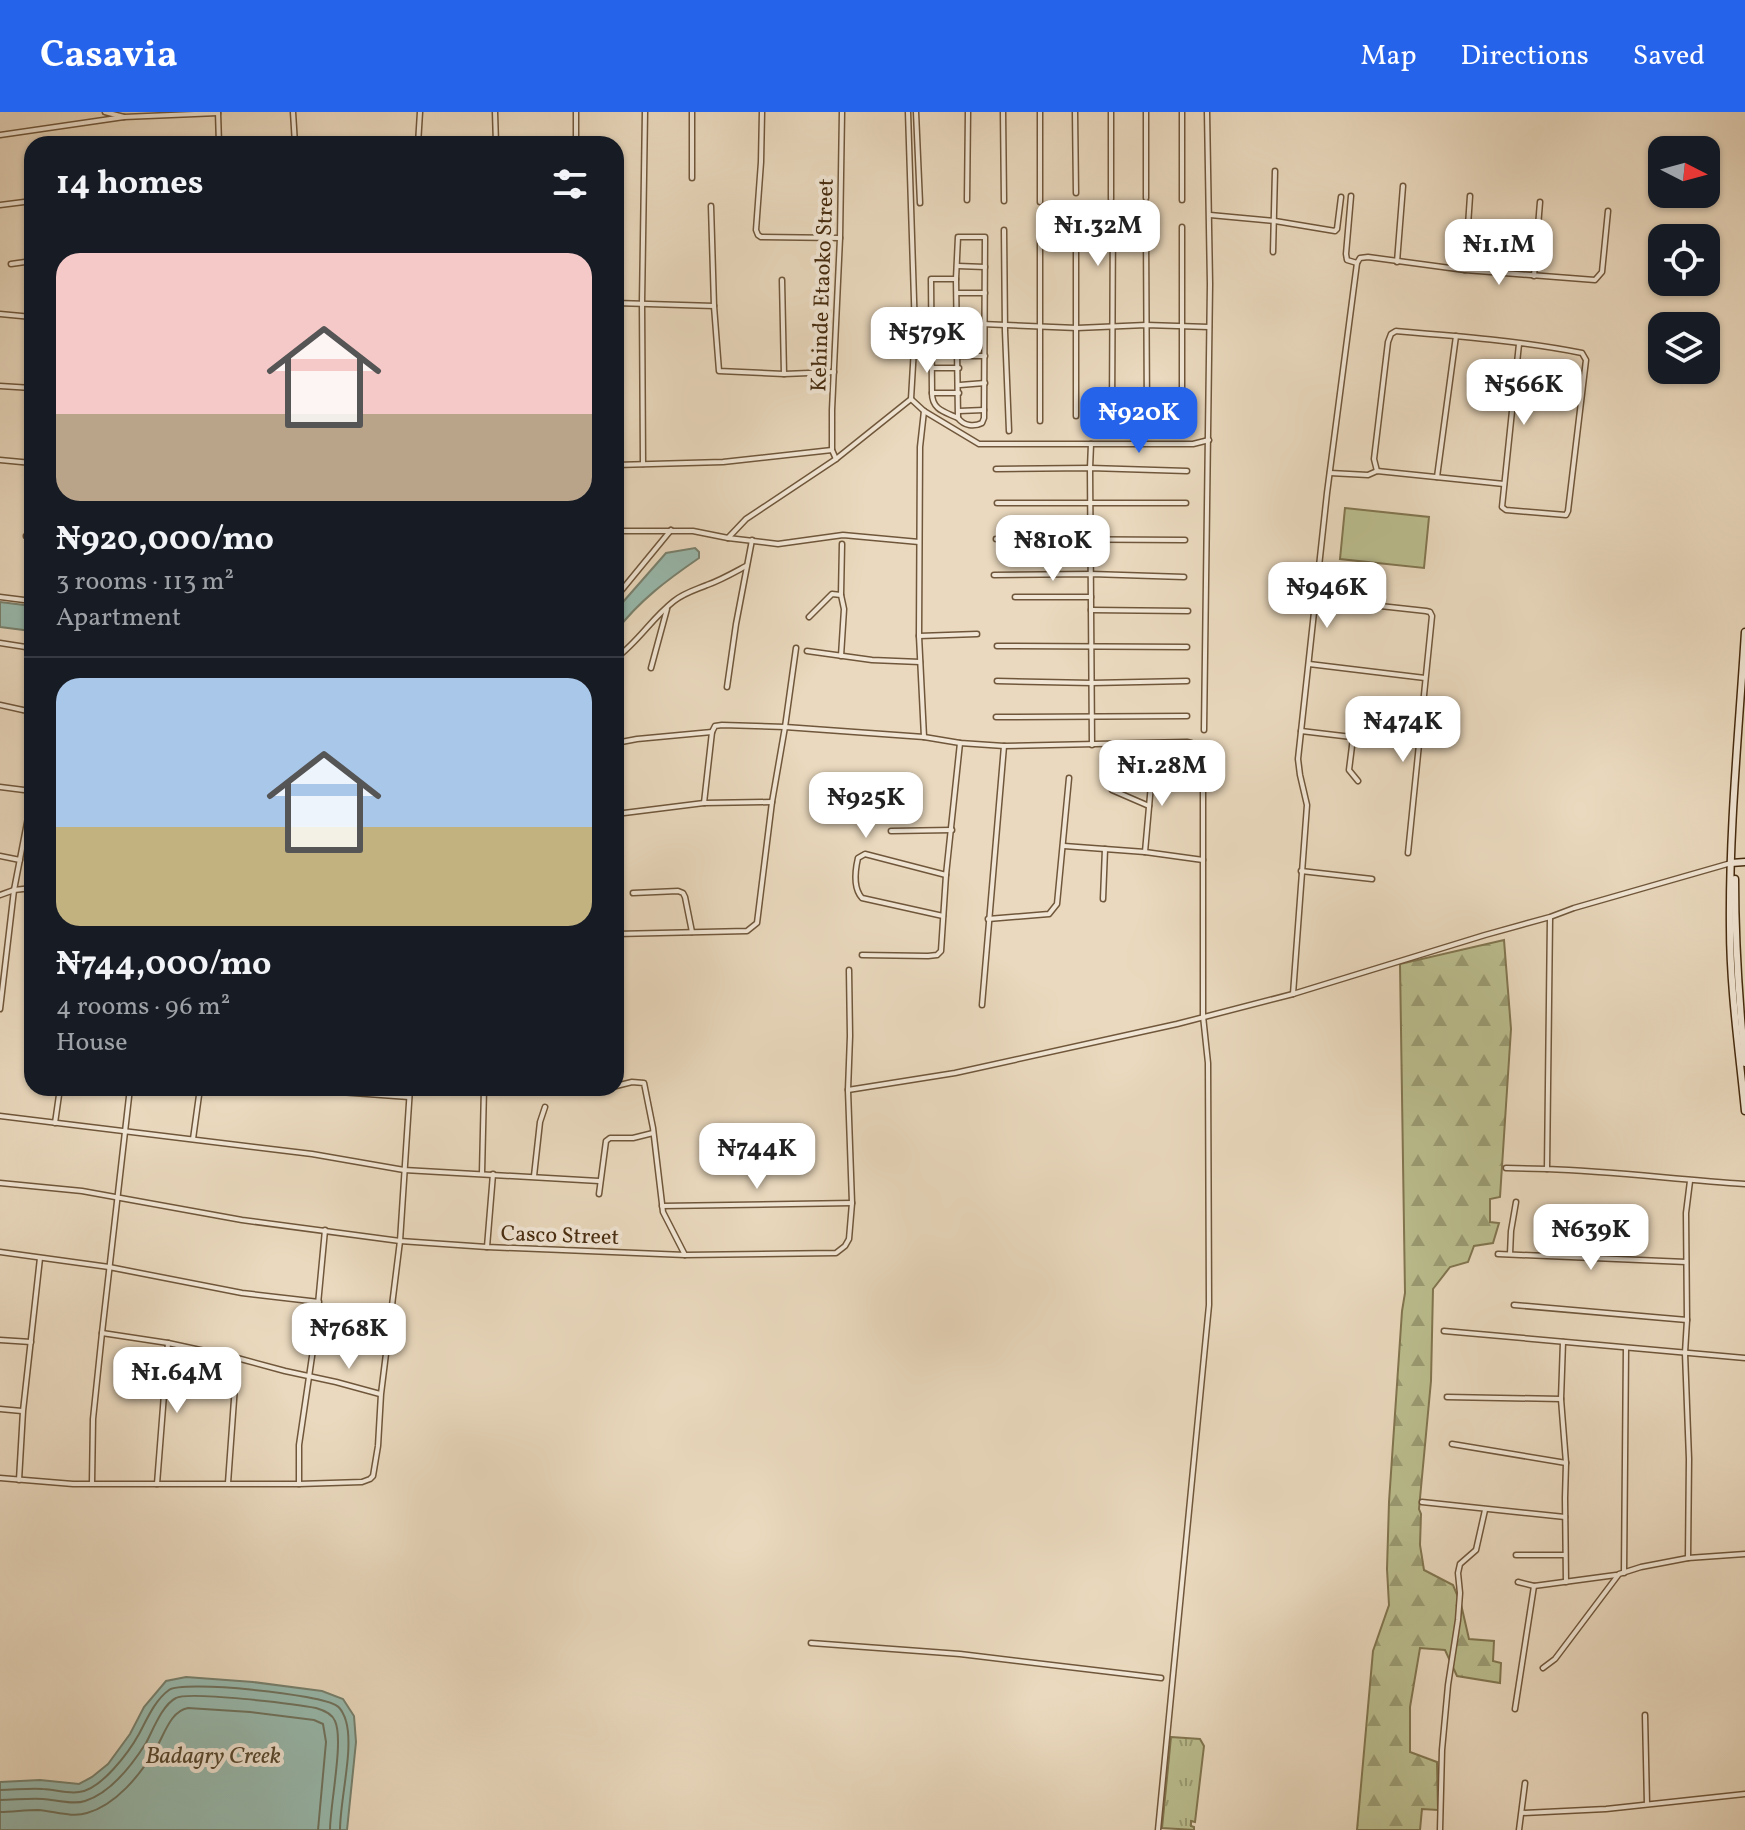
<!DOCTYPE html>
<html lang="en">
<head>
<meta charset="utf-8">
<style>
	body { margin:0; font-family:Vollkorn,serif; background:#242831; color:#f1f3f6; height:100vh; display:flex; flex-direction:column; font-size:30px; white-space:nowrap }
	* { box-sizing:border-box; margin:0 }
	p { font-size:26px; color:#9ea1a6 }
	.icon { flex:none; width:44px; height:44px; fill:none; stroke:currentColor; stroke-width:2; stroke-linecap:round; stroke-linejoin:round }
	.map { position:relative; flex:1; overflow:hidden }
	.panel { position:absolute; left:24px; top:24px; width:600px; height:960px; display:flex; flex-direction:column; background:#171b24; border-radius:24px; box-shadow:0 2px 6px #0004 }
	.panel>* { flex:none }
	.needle { width:52px; rotate:96deg }
	.tools { position:absolute; left:1648px; top:24px; display:grid; gap:16px }
	.tools a { display:grid; place-items:center; width:72px; height:72px; border-radius:16px; background:#171b24; box-shadow:0 2px 6px #0004; font-size:40px }
	.price { position:absolute; translate:-50% -68px; padding:0 18px; border-radius:16px; background:#fff; color:#222; font-size:26px; line-height:52px; filter:drop-shadow(0 2px 4px #0008) }
	.price::after { content:''; position:absolute; left:50%; top:48px; width:24px; height:18px; margin-left:-12px; background:inherit; clip-path:polygon(0 0,100% 0,50% 100%) }
	.price.current { background:#2563eb; color:#fff }
	ul { padding:0; list-style:none }
	li { display:grid; align-content:center; gap:16px; height:424px; padding:0 32px }
	li+li { border-top:2px solid #363941 }
	li span { display:grid; place-items:center; height:248px; border-radius:24px; color:#555 }
	li>.icon { margin-inline-start:auto }
	span .icon { width:144px; height:144px; fill:#fffc; stroke-width:1 }
	li b { font-size:34px }
	h2 { display:flex; justify-content:space-between; align-items:center; height:96px; padding:0 32px; font-size:34px }
	header { display:flex; align-items:center; gap:48px; box-sizing:border-box; height:112px; padding:0 40px; background:#2563eb; color:#fff }
	header strong { font-size:38px }
	nav { display:flex; gap:44px; margin-inline-start:auto; font-size:28px }
	.map>svg:first-child { display:block }
	.grass { fill:url(#grass-tufts); stroke:#81754f; stroke-width:2 }
	.forest { fill:url(#forest-firs); stroke:#81754f; stroke-width:2 }
	.pitch { fill:#bbbe8f; stroke:#81754f; stroke-width:2 }
	.water { fill:#98baae; stroke:#78816e; stroke-width:2 }
	.lines { fill:none; stroke-linecap:round; stroke-linejoin:round }
	.shore { stroke:#70735e; stroke-width:2 }
	.minor-casing { stroke:#70573b; stroke-width:7 }
	.secondary-casing { stroke:#472c0f; stroke-width:9 }
	.minor { stroke:#f1e6d5; stroke-width:4 }
	.secondary { stroke:#f1e6d5; stroke-width:6 }
	.labels { text-anchor:middle; stroke-width:8; stroke-linejoin:round; paint-order:stroke }
	.street-label { font-size:22px; fill:#472c0f; stroke:#f1e6d5 }
	.water-label { font-size:24px; font-style:italic; fill:#57482f; stroke:#f1e6d5 }
</style>
</head>
<body>
<header>
<strong>Casavia</strong>
<nav><a>Map</a><a>Directions</a><a>Saved</a></nav>
</header>
<div class="map">
<svg width="1745" height="1718" viewBox="0 0 1745 1718">
	<defs>
		<pattern id="grass-tufts" width="24" height="20" patternUnits="userSpaceOnUse" patternTransform="scale(2)"><rect width="24" height="20" fill="#bbbe8f"/><path d="M3 7l-1-3M5 7V3M7 7l1-3M15 17l-1-3M17 17v-4M19 17l1-3" fill="none" stroke="#9a9b73"/></pattern>
		<pattern id="forest-firs" width="22" height="20" patternUnits="userSpaceOnUse" patternTransform="scale(2)"><rect width="22" height="20" fill="#bbbe8f"/><path d="M5 1l3.5 6h-7zM16 11l3.5 6h-7z" fill="#9a9b73"/></pattern>
	</defs>
	<rect width="100%" height="100%" fill="#ead9be"/>
	<filter id="stains"><feTurbulence type="fractalNoise" baseFrequency=".0025" numOctaves="4"/><feColorMatrix values="0 0 0 0 .2 0 0 0 0 .09 0 0 0 0 .02 0 0 0 .5 -.17"/></filter>
	<radialGradient id="worn" r=".72"><stop offset=".6" stop-color="#630" stop-opacity="0"/><stop offset="1" stop-color="#630" stop-opacity=".3"/></radialGradient>
	<!-- grass -->
	<polygon class="grass" points="1171,1625 1200,1627 1204,1634 1195,1710 1191,1709 1191,1714 1194,1715 1194,1718 1162,1716"/>
	<!-- forest -->
	<polygon class="forest" points="1504,828 1511,917 1500,1085 1490,1087 1490,1110 1499,1111 1493,1131 1474,1134 1468,1150 1450,1155 1433,1177 1431,1269 1419,1397 1421,1402 1420,1433 1424,1458 1453,1473 1461,1492 1469,1527 1494,1529 1493,1549 1501,1551 1500,1571 1457,1564 1445,1538 1420,1536 1410,1595 1410,1640 1437,1650 1438,1698 1422,1697 1420,1718 1357,1718 1373,1539 1389,1493 1387,1457 1389,1390 1402,1199 1405,1181 1400,852"/>
	<!-- pitch -->
	<polygon class="pitch" points="1345,396 1429,405 1424,456 1340,447"/>
	<!-- water -->
	<g class="water">
		<path d="M695 436 699 440V446C667 468 640 488 616 519V498L666 441Z"/>
		<polygon points="0,490 32,494 32,519 0,515"/>
		<polygon points="186,1565 253,1570 322,1579 343,1587 354,1604 356,1630 347,1718 0,1718 0,1670 40,1668 79,1672 92,1665 108,1652 130,1622 144,1595 166,1569"/>
	</g>
	<g class="lines">
		<!-- shore -->
		<g class="shore">
			<path d="M0 1678C14 1678 28 1676 43 1677 54 1677 67 1682 79 1680 101 1678 129 1640 139 1622 147 1607 155 1588 169 1578 183 1568 322 1582 337 1594 341 1596 345 1605 346 1609 354 1637 340 1687 340 1718"/>
			<path d="M0 1688C14 1688 29 1686 43 1687 56 1688 73 1693 85 1689 111 1681 132 1653 146 1631 153 1618 162 1593 176 1586 188 1579 297 1592 316 1596 323 1598 332 1601 335 1609 344 1628 330 1693 330 1718"/>
			<path d="M0 1700C12 1700 25 1698 38 1698 54 1699 72 1706 87 1701 116 1693 140 1663 155 1638 164 1624 170 1599 188 1596L250 1600 314 1608 323 1612 326 1630 318 1718"/>
		</g>
		<!-- minor casing -->
		<g class="minor-casing">
			<g id="minor">
				<polyline points="105,0 124,5 218,1"/>
				<polyline points="218,0 219,32"/>
				<polyline points="293,0 295,32"/>
				<polyline points="495,0 496,32"/>
				<polyline points="692,0 692,66"/>
				<polyline points="762,0 761,50 756,118 758,123 761,125 840,126"/>
				<polyline points="916,0 920,91"/>
				<polyline points="1003,0 1004,89"/>
				<polyline points="1040,0 1040,90"/>
				<polyline points="1075,0 1076,81"/>
				<polyline points="1111,0 1111,87"/>
				<polyline points="1146,0 1146,86"/>
				<polyline points="0,23 124,5"/>
				<polyline points="418,32 420,0"/>
				<polyline points="576,32 576,0"/>
				<polyline points="1351,84 1346,142 1347,148 1357,151"/>
				<polyline points="967,88 968,0"/>
				<polyline points="1182,88 1182,0"/>
				<polyline points="0,93 32,89"/>
				<polyline points="711,94 714,194 719,259 784,262 834,260"/>
				<polyline points="1210,103 1275,109 1335,119 1337,117 1341,85"/>
				<polyline points="1182,115 1182,308"/>
				<polyline points="1040,117 1040,309"/>
				<polyline points="1004,118 1005,219 1009,319"/>
				<polyline points="1146,118 1147,308"/>
				<path d="M958 125H985L984 306 982 311C974 315 964 314 958 306L956 167Z"/>
				<polyline points="1273,140 1275,59"/>
				<polyline points="1397,150 1403,74"/>
				<polyline points="11,152 32,149"/>
				<polyline points="958,154 985,155"/>
				<polyline points="1465,158 1470,84"/>
				<polyline points="1534,164 1540,90"/>
				<path d="M956 167H931L932 281C932 298 945 300 958 306"/>
				<polyline points="782,168 784,262"/>
				<polyline points="957,181 985,181"/>
				<polyline points="616,191 714,194"/>
				<polyline points="0,202 32,205"/>
				<polyline points="933,214 957,211 1077,216 1146,213 1209,215"/>
				<polyline points="958,244 985,244"/>
				<polyline points="933,256 959,256"/>
				<polyline points="960,273 985,271"/>
				<polyline points="0,274 32,276"/>
				<polyline points="932,281 959,281"/>
				<polyline points="911,287 924,299 979,332 1193,332 1209,328"/>
				<polyline points="924,299 920,335 919,524 924,625"/>
				<polyline points="959,299 984,298"/>
				<polyline points="1076,304 1076,116"/>
				<polyline points="1112,307 1113,97"/>
				<polyline points="1091,332 1090,356 1092,633"/>
				<polyline points="836,347 832,338 832,298 840,126 842,0"/>
				<polyline points="0,348 32,351"/>
				<polyline points="643,352 642,191 645,0"/>
				<polyline points="616,353 723,350 832,338"/>
				<polyline points="996,357 1090,356 1187,359"/>
				<path d="M1377 359 1374 347 1388 230 1391 222 1396 219C1458 224 1521 229 1582 241L1586 248 1568 399 1566 403 1506 398 1502 395 1519 232"/>
				<polyline points="1330,361 1368,363 1377,359 1504,372"/>
				<polyline points="1437,365 1456,224"/>
				<polyline points="997,391 1186,391"/>
				<polyline points="616,419 693,419 728,426 778,432 843,423 919,430"/>
				<polyline points="26,424 32,424"/>
				<polyline points="728,426 746,407 836,347 911,287 915,219 908,0"/>
				<polyline points="996,427 1185,428"/>
				<polyline points="994,463 1091,462 1184,465"/>
				<polyline points="841,483 842,432"/>
				<polyline points="0,485 32,489"/>
				<polyline points="616,485 671,418"/>
				<polyline points="1015,485 1091,485"/>
				<polyline points="1316,487 1426,499 1430,500 1432,504 1408,741"/>
				<polyline points="1091,498 1188,499"/>
				<polyline points="809,505 832,482 841,483 844,497 841,544"/>
				<polyline points="919,524 977,522"/>
				<polyline points="0,531 32,536"/>
				<polyline points="997,534 1187,535"/>
				<polyline points="807,539 872,548 920,550"/>
				<path d="M616 546C638 530 652 506 674 489 684 481 695 478 707 473 721 468 733 461 746 454"/>
				<polyline points="1309,552 1425,566"/>
				<polyline points="651,556 667,497"/>
				<polyline points="997,569 1092,571 1187,569"/>
				<polyline points="727,575 736,512 752,428"/>
				<polyline points="0,593 32,600"/>
				<polyline points="996,605 1187,604"/>
				<polyline points="1204,618 1210,172 1207,0"/>
				<polyline points="1301,619 1419,633"/>
				<polyline points="1353,626 1349,658 1358,669"/>
				<polyline points="616,631 637,627 712,620"/>
				<polyline points="0,675 32,679"/>
				<polyline points="1112,678 1149,694"/>
				<polyline points="704,691 712,620 715,614 722,613 785,615 796,536"/>
				<polyline points="616,702 704,691 772,690"/>
				<polyline points="891,719 952,718"/>
				<polyline points="1064,734 1145,740 1203,748"/>
				<polyline points="1145,740 1153,650"/>
				<polyline points="0,744 20,748"/>
				<polyline points="1301,759 1372,767"/>
				<polyline points="633,781 678,779 683,781 685,785 692,820"/>
				<polyline points="0,783 14,778 32,776"/>
				<polyline points="1103,787 1105,737"/>
				<path d="M943 804 862 786C853 776 855 759 858 746L865 742 946 763"/>
				<path d="M1550 806 1547 1057C1613 1059 1679 1068 1745 1072"/>
				<polyline points="988,807 1049,802 1057,792 1069,666"/>
				<path d="M616 822 747 819 757 811 772 690 785 615 924 625 960 631 1004 634 1187 630C1199 632 1201 639 1203 650V904L1208 951 1209 1193 1158 1718"/>
				<polyline points="862,843 928,844 937,843 941,839 946,763 960,631"/>
				<polyline points="1293,882 1307,693 1300,663 1298,647 1327,381 1357,151 1360,146 1368,145 1465,158 1595,168 1602,160 1608,99"/>
				<polyline points="982,893 1004,634"/>
				<polyline points="0,897 14,778 32,685"/>
				<polyline points="616,974 632,970 644,971 653,1016 663,1100 685,1143"/>
				<polyline points="284,976 409,985"/>
				<polyline points="848,978 955,961 1177,912 1293,882 1485,823 1550,805 1574,796 1731,751"/>
				<polyline points="0,1004 312,1042 404,1058 599,1069"/>
				<polyline points="55,1011 60,976"/>
				<polyline points="193,1027 200,976"/>
				<polyline points="1506,1056 1547,1057"/>
				<polyline points="482,1061 484,976"/>
				<polyline points="534,1064 540,1010 545,995"/>
				<polyline points="0,1071 82,1079 242,1108 400,1129 487,1135 685,1143 836,1141 845,1134 849,1127 852,1091 848,978 850,924 849,858"/>
				<polyline points="599,1082 606,1029 610,1026 633,1026 653,1021"/>
				<polyline points="662,1094 852,1091"/>
				<polyline points="487,1135 493,1062"/>
				<polyline points="0,1140 109,1155 242,1181 319,1190"/>
				<polyline points="1498,1142 1686,1150"/>
				<polyline points="1510,1142 1511,1119 1516,1090"/>
				<polyline points="1561,1144 1563,1099"/>
				<polyline points="1514,1193 1687,1208"/>
				<polyline points="1444,1219 1745,1246"/>
				<polyline points="102,1221 168,1231 237,1246 285,1259 336,1270 380,1282"/>
				<polyline points="0,1228 31,1230"/>
				<polyline points="1563,1230 1561,1287 1566,1351 1565,1386 1566,1470"/>
				<polyline points="1447,1285 1561,1287"/>
				<polyline points="0,1297 22,1299"/>
				<polyline points="1452,1332 1566,1351"/>
				<polyline points="0,1366 73,1372 299,1372 362,1370 370,1367 373,1364 378,1334 381,1282 400,1129 410,976"/>
				<polyline points="19,1368 23,1299 40,1146"/>
				<polyline points="92,1371 93,1307 102,1221 130,976"/>
				<polyline points="228,1371 237,1246"/>
				<polyline points="157,1372 168,1231"/>
				<polyline points="299,1372 299,1333 315,1224 325,1118"/>
				<polyline points="1422,1390 1565,1405"/>
				<polyline points="1516,1443 1565,1443"/>
				<polyline points="1688,1446 1689,1347 1685,1241 1687,1208 1686,1101 1690,1069"/>
				<polyline points="1624,1461 1626,1236"/>
				<polyline points="1518,1470 1534,1474 1616,1463"/>
				<polyline points="811,1531 960,1542 1161,1566"/>
				<polyline points="1543,1556 1555,1547 1619,1462 1641,1455 1688,1446 1745,1442"/>
				<polyline points="1515,1597 1534,1474"/>
				<polyline points="1645,1603 1647,1692"/>
				<polyline points="1522,1701 1606,1697 1745,1682"/>
				<polyline points="1440,1718 1442,1638 1448,1573 1458,1508 1460,1481 1458,1461 1460,1452 1476,1438 1485,1398"/>
				<polyline points="1519,1718 1525,1671"/>
			</g>
		</g>
		<!-- secondary casing -->
		<g class="secondary-casing">
			<g id="secondary">
				<path d="M1745 520C1739 618 1729 716 1730 815 1730 876 1739 938 1745 999"/>
				<polyline points="1731,751 1745,750"/>
				<path d="M1735 767C1735 829 1739 890 1745 951"/>
			</g>
		</g>
		<!-- minor -->
		<use href="#minor" class="minor"/>
		<!-- secondary -->
		<use href="#secondary" class="secondary"/>
	</g>
	<g class="labels">
		<!-- street labels -->
		<g class="street-label">
			<text transform="translate(821 173) rotate(-88)" y="8">Kehinde Etaoko Street</text>
			<text transform="translate(560 1122) rotate(2)" y="8">Casco Street</text>
		</g>
		<!-- water labels -->
		<g class="water-label">
			<text x="213" y="1651">Badagry Creek</text>
		</g>
	</g>
	<rect width="100%" height="100%" filter="url(#stains)"/>
	<rect width="100%" height="100%" fill="url(#worn)"/>
</svg>
<div class="tools">
<a><svg class="needle" viewBox="-14 -14 28 28"><path d="M0-13l5 13h-10z" fill="#e53935"/><path d="M0 13l5-13h-10z" fill="#9ea1a6"/></svg></a>
<a><svg class="icon" aria-label="locate" viewBox="0 0 24 24"><circle cx="12" cy="12" r="6"/><path d="M12 2v4M12 18v4M2 12h4M18 12h4"/></svg></a>
<a><svg class="icon" aria-label="layers" viewBox="0 0 24 24"><path d="M12 4l9 5-9 5-9-5zM3 14l9 5 9-5"/></svg></a>
</div>
<b class="price" style="left:1098px;top:156px">₦1.32M</b>
<b class="price" style="left:1499px;top:175px">₦1.1M</b>
<b class="price" style="left:927px;top:263px">₦579K</b>
<b class="price" style="left:1524px;top:315px">₦566K</b>
<b class="price current" style="left:1139px;top:343px">₦920K</b>
<b class="price" style="left:1053px;top:471px">₦810K</b>
<b class="price" style="left:1327px;top:518px">₦946K</b>
<b class="price" style="left:1403px;top:652px">₦474K</b>
<b class="price" style="left:1162px;top:696px">₦1.28M</b>
<b class="price" style="left:866px;top:728px">₦925K</b>
<b class="price" style="left:757px;top:1079px">₦744K</b>
<b class="price" style="left:1591px;top:1160px">₦639K</b>
<b class="price" style="left:349px;top:1259px">₦768K</b>
<b class="price" style="left:177px;top:1303px">₦1.64M</b>
<section class="panel">
<h2>14 homes<svg class="icon" aria-label="filters" viewBox="0 0 24 24"><path d="M4 7h16M4 17h16"/><circle cx="9" cy="7" r="2"/><circle cx="15" cy="17" r="2"/></svg></h2>
<ul>
<li><span style="background:linear-gradient(#f6c9c9 65%,#b9a48a 0)"><svg class="icon" aria-label="home" viewBox="0 0 24 24"><path d="M3 11l9-7 9 7M6 9v11h12V9"/></svg></span><div><b>₦920,000/mo</b><p>3 rooms · 113 m²</p><p>Apartment</p></div></li>
<li><span style="background:linear-gradient(#a9c7e8 60%,#c2b280 0)"><svg class="icon" aria-label="home" viewBox="0 0 24 24"><path d="M3 11l9-7 9 7M6 9v11h12V9"/></svg></span><div><b>₦744,000/mo</b><p>4 rooms · 96 m²</p><p>House</p></div></li>
</ul>
</section>
</div>
</body>
</html>
